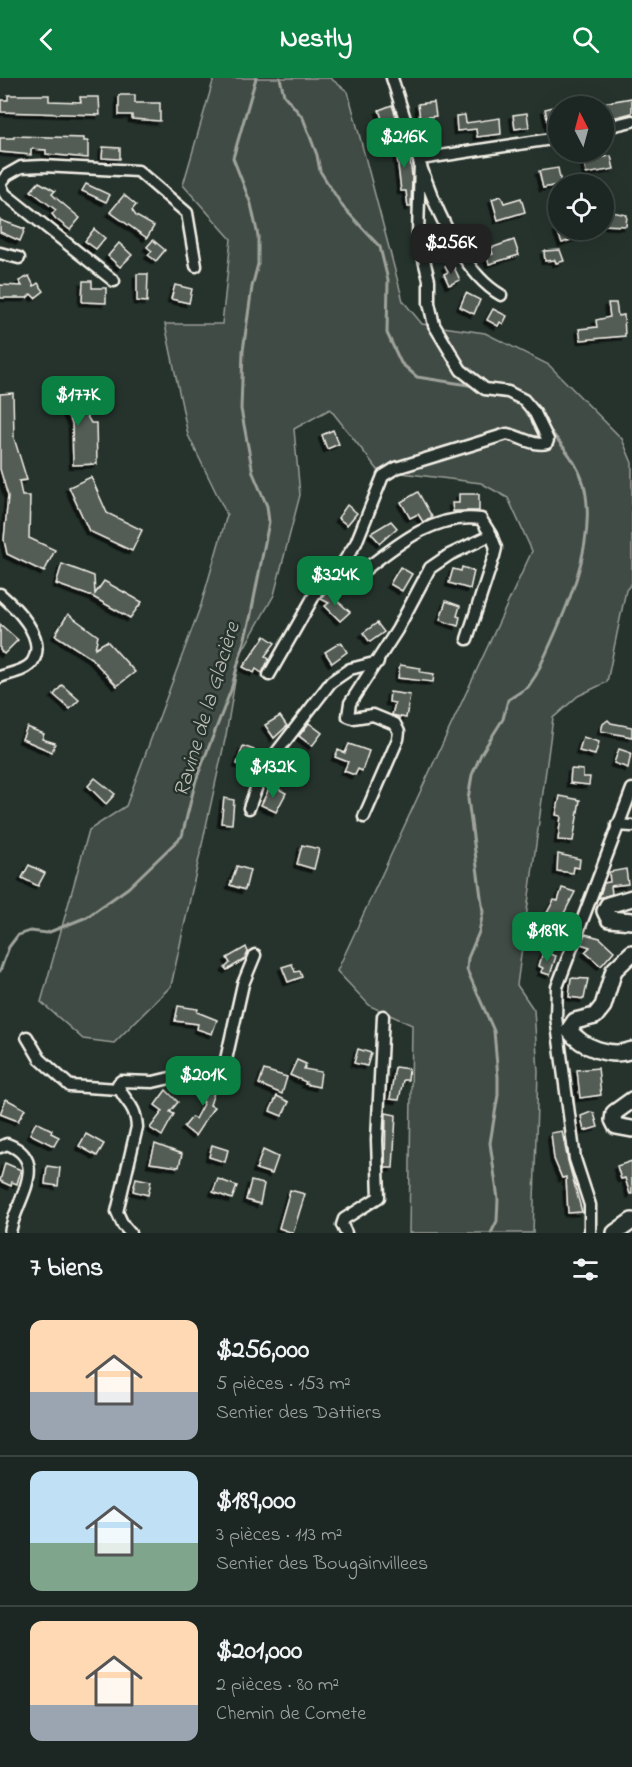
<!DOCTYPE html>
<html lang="fr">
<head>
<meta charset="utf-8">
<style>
	body { margin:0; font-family:"Indie Flower",sans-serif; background:#252e2a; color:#f1f3f6; height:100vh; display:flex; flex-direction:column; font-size:22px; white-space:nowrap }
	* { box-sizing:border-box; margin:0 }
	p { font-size:20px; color:#a0a5a5 }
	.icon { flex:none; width:33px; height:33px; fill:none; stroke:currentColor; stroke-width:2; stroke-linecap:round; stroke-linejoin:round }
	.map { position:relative; height:1155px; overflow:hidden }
	.drawer { display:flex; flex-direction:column; background:#1c2622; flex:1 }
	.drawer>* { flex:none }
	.needle { width:39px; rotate:354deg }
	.fabs { position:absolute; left:548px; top:18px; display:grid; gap:12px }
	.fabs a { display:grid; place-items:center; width:66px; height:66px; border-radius:50%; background:#1c2622; box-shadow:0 6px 24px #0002,0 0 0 2px #3a4340; font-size:30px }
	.price { position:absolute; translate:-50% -51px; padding:0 14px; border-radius:12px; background:#0b8043; color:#fff; font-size:20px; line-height:39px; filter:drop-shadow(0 2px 3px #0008) }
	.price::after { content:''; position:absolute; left:50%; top:36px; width:18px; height:14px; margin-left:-9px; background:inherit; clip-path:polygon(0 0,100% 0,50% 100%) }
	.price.current { background:#222; color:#fff }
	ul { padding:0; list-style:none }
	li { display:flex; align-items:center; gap:18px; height:150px; padding:0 30px }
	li+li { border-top:2px solid #3a4340 }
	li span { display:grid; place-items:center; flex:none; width:168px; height:120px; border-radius:12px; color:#555 }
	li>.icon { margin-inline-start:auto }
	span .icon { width:72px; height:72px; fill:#fffc; stroke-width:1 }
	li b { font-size:26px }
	h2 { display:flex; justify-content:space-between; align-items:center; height:72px; padding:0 30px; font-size:26px }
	header { display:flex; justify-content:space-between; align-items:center; height:78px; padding:0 30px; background:#0b8043; color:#fff; font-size:27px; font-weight:800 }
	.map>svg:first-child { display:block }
	.green { fill:#414b45; stroke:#9a9e96; stroke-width:1.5 }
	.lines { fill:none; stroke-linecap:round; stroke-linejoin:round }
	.stream { stroke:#9fa39b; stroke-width:3 }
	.building { fill:#525c55; stroke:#f4f1e8; stroke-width:1.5; filter:url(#shadow) }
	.minor-casing { stroke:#f4f1e8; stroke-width:15 }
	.secondary-casing { stroke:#f4f1e8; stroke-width:20 }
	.minor { stroke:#26332d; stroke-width:10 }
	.secondary { stroke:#26332d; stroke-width:15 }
	.labels { text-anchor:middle; stroke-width:5; stroke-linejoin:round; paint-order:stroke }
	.water-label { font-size:22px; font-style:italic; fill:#bcbdb5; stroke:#26332d }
</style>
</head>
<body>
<header><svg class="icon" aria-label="back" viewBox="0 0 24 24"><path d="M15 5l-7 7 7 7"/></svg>Nestly<svg class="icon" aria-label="search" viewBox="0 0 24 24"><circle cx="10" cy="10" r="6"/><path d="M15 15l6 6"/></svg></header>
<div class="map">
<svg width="632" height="1155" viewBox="0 0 632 1155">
	<defs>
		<filter id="shadow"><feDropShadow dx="-3.5" dy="3.5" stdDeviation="0" flood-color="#0009"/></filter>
	</defs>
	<rect width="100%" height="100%" fill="#26332d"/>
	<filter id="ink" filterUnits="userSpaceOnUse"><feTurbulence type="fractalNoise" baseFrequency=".0167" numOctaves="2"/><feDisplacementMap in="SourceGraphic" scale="12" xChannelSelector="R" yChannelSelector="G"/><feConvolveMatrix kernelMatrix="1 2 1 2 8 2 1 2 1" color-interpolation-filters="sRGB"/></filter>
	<g filter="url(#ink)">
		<!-- green -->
		<polygon class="green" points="214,0 330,0 348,14 403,223 422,246 485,255 549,287 622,361 632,385 632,505 626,512 607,604 578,618 553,640 517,907 534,932 538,994 533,1155 409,1155 412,947 370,928 337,893 532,473 508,420 481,405 378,392 330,331 294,351 300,417 274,517 239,579 226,657 171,908 114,965 83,961 41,924 89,752 126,728 201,527 227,437 188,357 165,246 222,246 231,161 183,107"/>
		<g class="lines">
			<!-- stream -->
			<g class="stream">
				<polyline points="280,0 284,17 303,40 317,77 320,93 343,129 380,169 388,202 387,255 401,285 417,299 475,308"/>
				<polyline points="0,893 9,869 18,857 30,853 47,855 87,839 128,810 182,758 196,702 231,612 250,541 269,444 267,428 253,395 241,331 243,273 252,209 258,186 258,158 251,126 233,80 256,0"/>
				<path d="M491 1155 497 1143 498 1121 490 1065 498 1017V999L494 953 467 892 468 880 479 854 483 834 468 721 472 697 481 676 503 641 508 622 528 609 536 597C561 544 599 468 584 407 578 385 562 367 547 349"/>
			</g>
		</g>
		<!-- building -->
		<g class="building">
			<polygon points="8,17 49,17 49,23 81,24 80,19 99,19 100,37 1,34 1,22 8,22"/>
			<polygon points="119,17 135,17 135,25 160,25 160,43 132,41 132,37 119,37"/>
			<polygon points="632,20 632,35 612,40 611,38 603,39 603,25"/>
			<polygon points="434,24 436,38 420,40 418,26"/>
			<polygon points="392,27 399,47 386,52 379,32"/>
			<polygon points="558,28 558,47 549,50 545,31"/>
			<polygon points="527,35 529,49 515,51 513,37"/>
			<polygon points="465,37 466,45 500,40 501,56 477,59 476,51 457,53 456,38"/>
			<polygon points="14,58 84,60 84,63 88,63 88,80 46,76 46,72 31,71 31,77 0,74 0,60 14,60"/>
			<polygon points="403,60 410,81 412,99 411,129 408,129 406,113 401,113 395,61"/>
			<polygon points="103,69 120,70 120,81 102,80"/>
			<polygon points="611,78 614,91 586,96 584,82"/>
			<polygon points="558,90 561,106 543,110 539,93"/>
			<polygon points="39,104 55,113 52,116 56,120 80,140 70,152 56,141 52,136 56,132 31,113"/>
			<polygon points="86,106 110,117 106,124 82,113"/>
			<polygon points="124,117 136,127 132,132 136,138 154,148 147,160 110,134"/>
			<polygon points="501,118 504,125 521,120 525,134 498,142 492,121"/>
			<polygon points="603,132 627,137 626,148 603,147"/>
			<polygon points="0,142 25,151 20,163 0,154"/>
			<polygon points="94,151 105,160 96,171 85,163"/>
			<polygon points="557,152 576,152 579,159 562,165"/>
			<polygon points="153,162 165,172 156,183 148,177 152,173 147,169"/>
			<polygon points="514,162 519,177 489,186 487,178 493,176 491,170"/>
			<polygon points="119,165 132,177 120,189 108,178"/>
			<polygon points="560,172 564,183 556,185 555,182 545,183 544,173"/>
			<polygon points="452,185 460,202 449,207 444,196 448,194 445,188"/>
			<polygon points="137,196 148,196 147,224 137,223"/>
			<polygon points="29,198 34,208 38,205 44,213 35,220 31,216 27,220 0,220 0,207 22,208 19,203"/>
			<polygon points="83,203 92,203 92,210 106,210 106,225 82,224"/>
			<polygon points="175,207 192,211 189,225 171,221"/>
			<polygon points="466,215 480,222 474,236 460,229"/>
			<polygon points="608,225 616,225 618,238 624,237 625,258 581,262 579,251 597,249 596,242 610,239"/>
			<polygon points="493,231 507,238 503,246 500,244 498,248 487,242"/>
			<polygon points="64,301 91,345 96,345 97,386 73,387 72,345 51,309"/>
			<polygon points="13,315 14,360 27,402 19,403 22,418 30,418 29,460 55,472 44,494 7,476 4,462 8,418 0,391 0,316"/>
			<polygon points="333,352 339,366 327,371 322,357"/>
			<polygon points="91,399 107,435 142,452 132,473 89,453 69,409"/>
			<polygon points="418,414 432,439 423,444 418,436 410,440 401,424"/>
			<polygon points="459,416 479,416 479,433 453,433 452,425 459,425"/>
			<polygon points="347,427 357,435 347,447 338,440"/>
			<polygon points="391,443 397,450 380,465 371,455"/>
			<polygon points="62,486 94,498 95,516 104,503 142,524 130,540 93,519 56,506"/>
			<polygon points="400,489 412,496 402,513 390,506"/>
			<polygon points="462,489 474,493 470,511 449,505 453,491 461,493"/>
			<polygon points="326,513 350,534 340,543 325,528 329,525 321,521"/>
			<polygon points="446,523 460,528 457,538 460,539 458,548 440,542"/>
			<polygon points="68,536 98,558 95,570 107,563 135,594 117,608 91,580 55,557"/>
			<polygon points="377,545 384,554 370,564 363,555"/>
			<polygon points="0,546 18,562 4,576 0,572"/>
			<polygon points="265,558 275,565 265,578 269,581 262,595 256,591 254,595 243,589"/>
			<polygon points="341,564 347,574 332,585 325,574"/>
			<polygon points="400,587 421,590 420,594 434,596 433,604 398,600"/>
			<polygon points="62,607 79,622 70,631 54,617"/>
			<polygon points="390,614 410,617 406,640 392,637 395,625 389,624"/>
			<polygon points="280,638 287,648 274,660 265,647"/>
			<polygon points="608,642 611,645 632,649 632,659 601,653 603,646"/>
			<polygon points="309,645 322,655 312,668 299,658"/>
			<polygon points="27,649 44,656 42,661 55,665 52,674 22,661"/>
			<polygon points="583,659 599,664 595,677 579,673"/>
			<polygon points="349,666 369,673 362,693 358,691 355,697 344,693 348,684 335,679 338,672 345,675"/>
			<polygon points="243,668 254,672 247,690 237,686"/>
			<polygon points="619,671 631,675 628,690 614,685"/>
			<polygon points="571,691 583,692 583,699 590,699 589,707 570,705"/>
			<polygon points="95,700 115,716 106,726 88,708"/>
			<polygon points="271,707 286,715 276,734 261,727"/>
			<polygon points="560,718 580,722 573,763 558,762 561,738 556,737"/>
			<polygon points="224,720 234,722 232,746 221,745"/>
			<polygon points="302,767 319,771 314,791 297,786"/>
			<polygon points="558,776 580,781 579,790 574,789 573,795 557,793"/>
			<polygon points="29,787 45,795 38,808 22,800"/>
			<polygon points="237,788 250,792 245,812 230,807"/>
			<polygon points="626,791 628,806 611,808 612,816 599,820 604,805 610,804 609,794"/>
			<polygon points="562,810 575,814 561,841 547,835 554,822 558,823"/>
			<polygon points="585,856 600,860 614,873 601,888 585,874 590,869 581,866"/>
			<polygon points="246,869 248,874 245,881 227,892 225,890 230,885 227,880"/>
			<polygon points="543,874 556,878 550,897 541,894 543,890 539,888"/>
			<polygon points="292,886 295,894 300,893 302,899 288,904 282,889"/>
			<polygon points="571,900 588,901 584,921 569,919"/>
			<polygon points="178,928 198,931 197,934 217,942 212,956 197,951 198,946 175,943"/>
			<polygon points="358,971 371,975 367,988 354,985"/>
			<polygon points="297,982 306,986 304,991 321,994 319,1009 305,1006 306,1004 290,997"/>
			<polygon points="395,989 409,991 408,1002 403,1002 399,1022 390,1021"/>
			<polygon points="598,990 601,1017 580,1020 577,992"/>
			<polygon points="264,992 287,999 282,1016 259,1006"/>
			<polygon points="215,999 219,999 210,1027 214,1029 195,1058 184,1049 192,1039 195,1041 204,1024 202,1023 207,1013 202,1012 205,1000 214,1001"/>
			<polygon points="166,1012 178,1024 170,1034 174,1036 162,1058 150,1050 163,1033 155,1027"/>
			<polygon points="277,1018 289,1024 282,1038 270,1033"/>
			<polygon points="6,1021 25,1031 18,1043 0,1036"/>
			<polygon points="591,1034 594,1035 598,1049 584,1053 581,1038"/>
			<polygon points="386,1035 396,1037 393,1090 385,1090"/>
			<polygon points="36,1044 52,1052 51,1055 59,1059 54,1068 30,1056"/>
			<polygon points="562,1053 568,1083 582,1134 568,1135 566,1099 562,1100 554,1081 551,1055"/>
			<polygon points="86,1056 104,1066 97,1078 79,1068"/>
			<polygon points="155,1066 182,1076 179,1089 150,1085"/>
			<polygon points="212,1067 228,1072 225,1084 209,1079"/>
			<polygon points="263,1072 278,1079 272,1096 256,1091"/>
			<polygon points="632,1083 632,1116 630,1116 625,1100 621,1101 617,1088"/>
			<polygon points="5,1085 21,1092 17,1106 12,1104 11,1108 0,1103"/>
			<polygon points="47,1088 60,1090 58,1108 45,1106"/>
			<polygon points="136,1100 151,1103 148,1117 133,1113"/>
			<polygon points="218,1101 237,1108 232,1121 213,1114"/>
			<polygon points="251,1103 264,1106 260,1126 246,1122"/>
			<polygon points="290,1112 305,1116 293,1155 279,1150"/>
		</g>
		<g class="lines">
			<!-- minor casing -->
			<g class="minor-casing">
				<g id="minor">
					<path d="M392 0C412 61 444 185 501 217"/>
					<polyline points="603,50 632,43"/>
					<polyline points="0,106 7,97 21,89 43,88 138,93 187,135 196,188"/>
					<polyline points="0,106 5,116 114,203"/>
					<polyline points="0,175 19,180"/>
					<path d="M0 516C15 529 47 559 33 583 27 593 10 595 0 599"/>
					<polyline points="467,561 494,478 496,470 491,457"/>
					<polyline points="269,597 318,511 323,504 340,495"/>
					<polyline points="249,730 261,697 273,679 331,604 350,591 378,584"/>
					<path d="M364 739 398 661 399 654 395 646 373 637 353 640 348 638 350 625 397 552 430 490 449 477 491 457 481 441C433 434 393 470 358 497L352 500 342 499 339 491 356 465 383 398 396 390 507 356C519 358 535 369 547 365L548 362 535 335 524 322 508 314 485 311 461 292 434 247 429 225V202L418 158 420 81 558 60"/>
					<polyline points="617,747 632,748"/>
					<polyline points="27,959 40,981 70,1008 119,1011"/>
					<path d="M0 1069 7 1066C52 1083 14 1124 10 1155"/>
					<path d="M130 1155 123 1147 117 1134 137 1049C135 1023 124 1026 118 1006L121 1003 153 1004 204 992 221 991 225 986 243 906 255 877"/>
					<polyline points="346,1155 342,1147 344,1141 379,1119 377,1062 383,938"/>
					<polyline points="590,1155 590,1127 575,1081 556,939 557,909 632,711"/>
				</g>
			</g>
			<!-- secondary casing -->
			<g class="secondary-casing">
				<g id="secondary">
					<polyline points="632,820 608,827 605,833 609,841 632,843"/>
					<path d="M632 875 614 892 603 928 595 938 575 943 569 952C582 970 611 980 632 972"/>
					<polyline points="632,1022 614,1035 613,1042 616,1048 632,1051"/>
					<polyline points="615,1155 632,1143"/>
				</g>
			</g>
			<!-- minor -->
			<use href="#minor" class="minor"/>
			<!-- secondary -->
			<use href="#secondary" class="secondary"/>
		</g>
	</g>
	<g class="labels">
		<!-- water labels -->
		<g class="water-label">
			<text transform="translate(205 631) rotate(-73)" y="8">Ravine de la Glacière</text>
		</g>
	</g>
</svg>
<div class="fabs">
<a><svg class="needle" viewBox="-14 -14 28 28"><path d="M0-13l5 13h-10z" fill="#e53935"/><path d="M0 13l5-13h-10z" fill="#a0a5a5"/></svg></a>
<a><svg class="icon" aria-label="locate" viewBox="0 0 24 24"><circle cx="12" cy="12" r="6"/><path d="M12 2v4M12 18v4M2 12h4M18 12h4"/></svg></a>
</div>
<b class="price" style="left:404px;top:91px">$216K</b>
<b class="price current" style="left:451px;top:197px">$256K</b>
<b class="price" style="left:78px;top:349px">$177K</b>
<b class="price" style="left:335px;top:529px">$324K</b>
<b class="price" style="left:273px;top:721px">$132K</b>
<b class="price" style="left:547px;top:885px">$189K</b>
<b class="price" style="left:203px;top:1029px">$201K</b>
</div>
<section class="drawer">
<h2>7 biens<svg class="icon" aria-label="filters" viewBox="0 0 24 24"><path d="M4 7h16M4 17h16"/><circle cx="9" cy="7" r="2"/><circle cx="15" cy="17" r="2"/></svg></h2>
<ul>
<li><span style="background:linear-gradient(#ffd9b3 60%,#9aa5b1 0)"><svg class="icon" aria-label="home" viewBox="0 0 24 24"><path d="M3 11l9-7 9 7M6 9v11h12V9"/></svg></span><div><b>$256,000</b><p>5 pièces · 153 m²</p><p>Sentier des Dattiers</p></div></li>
<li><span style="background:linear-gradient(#bfe0f5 60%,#7fa58c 0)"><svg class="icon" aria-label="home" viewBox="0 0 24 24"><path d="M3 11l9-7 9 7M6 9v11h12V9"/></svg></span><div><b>$189,000</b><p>3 pièces · 113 m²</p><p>Sentier des Bougainvillees</p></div></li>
<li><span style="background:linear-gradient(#ffd9b3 70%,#9aa5b1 0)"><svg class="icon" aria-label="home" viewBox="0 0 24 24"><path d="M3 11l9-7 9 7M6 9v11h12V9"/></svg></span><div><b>$201,000</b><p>2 pièces · 80 m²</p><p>Chemin de Comete</p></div></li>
</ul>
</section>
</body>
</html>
